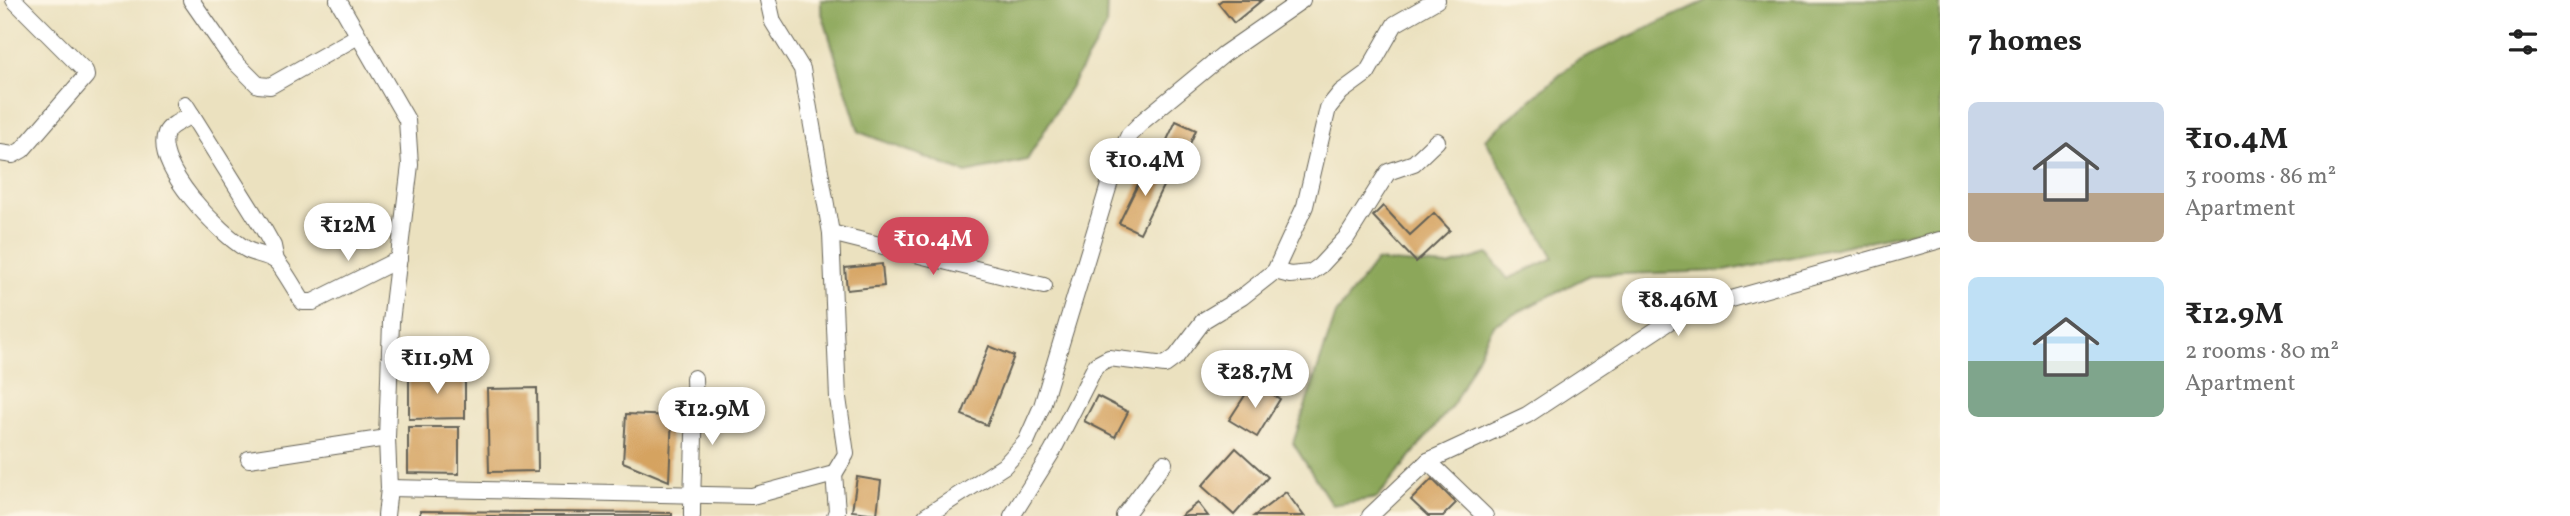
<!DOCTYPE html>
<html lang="en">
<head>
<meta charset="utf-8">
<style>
	body { margin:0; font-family:Vollkorn,serif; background:#f6f6f6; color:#222; height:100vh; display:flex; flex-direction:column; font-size:26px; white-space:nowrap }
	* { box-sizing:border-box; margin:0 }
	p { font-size:23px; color:#767676 }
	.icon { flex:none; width:38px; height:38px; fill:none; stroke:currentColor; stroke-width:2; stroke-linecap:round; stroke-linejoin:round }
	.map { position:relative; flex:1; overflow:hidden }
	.drawer { display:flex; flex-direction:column; background:#fff; width:630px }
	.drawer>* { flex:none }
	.price { position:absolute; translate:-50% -60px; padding:0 16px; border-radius:24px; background:#fff; color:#222; font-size:23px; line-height:46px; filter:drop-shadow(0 2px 4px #0008) }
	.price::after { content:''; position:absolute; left:50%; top:42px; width:21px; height:16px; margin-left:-10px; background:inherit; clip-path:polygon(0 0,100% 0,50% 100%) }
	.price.active { background:#d1495b; color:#fff }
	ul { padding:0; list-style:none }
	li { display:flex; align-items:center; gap:21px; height:175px; padding:0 28px }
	li span { display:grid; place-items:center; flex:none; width:196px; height:140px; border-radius:10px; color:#555 }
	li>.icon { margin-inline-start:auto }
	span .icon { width:84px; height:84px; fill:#fffc; stroke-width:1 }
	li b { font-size:30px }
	h2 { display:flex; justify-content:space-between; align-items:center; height:84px; padding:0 28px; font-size:30px }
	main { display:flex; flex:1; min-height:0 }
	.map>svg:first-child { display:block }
	.forest { fill:#8ca75a; stroke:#54623b; stroke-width:2 }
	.building { fill:#d5a361 }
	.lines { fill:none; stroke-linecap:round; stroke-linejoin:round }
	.minor-casing { stroke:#646155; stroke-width:18 }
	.minor { stroke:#fff; stroke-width:16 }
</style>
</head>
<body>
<main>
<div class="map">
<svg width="1940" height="516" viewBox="0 0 1940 516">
	<rect width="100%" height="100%" fill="#fcf5e5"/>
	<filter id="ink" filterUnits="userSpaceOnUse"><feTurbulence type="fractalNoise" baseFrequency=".0143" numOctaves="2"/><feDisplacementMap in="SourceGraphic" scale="14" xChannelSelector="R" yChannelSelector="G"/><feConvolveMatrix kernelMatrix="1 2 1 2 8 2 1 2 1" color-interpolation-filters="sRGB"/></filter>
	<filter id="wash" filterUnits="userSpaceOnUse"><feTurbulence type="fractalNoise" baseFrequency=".00686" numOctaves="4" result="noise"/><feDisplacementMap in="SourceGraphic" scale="28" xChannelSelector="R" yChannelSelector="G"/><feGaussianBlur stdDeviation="1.57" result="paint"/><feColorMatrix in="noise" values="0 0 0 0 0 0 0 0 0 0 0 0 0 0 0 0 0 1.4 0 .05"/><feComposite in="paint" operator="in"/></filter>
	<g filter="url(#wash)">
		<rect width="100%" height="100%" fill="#ebe1bf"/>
		<!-- forest -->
		<g class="forest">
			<polygon points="821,0 1107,0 1106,27 1027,160 966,173 859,132 821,10"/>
			<polygon points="1708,0 1940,0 1940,226 1725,271 1590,275 1493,325 1454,403 1377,498 1332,505 1293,443 1336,314 1376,261 1448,266 1488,254 1508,279 1554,258 1485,139 1576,61"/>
		</g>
		<g id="blocks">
			<!-- building -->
			<g class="building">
				<polygon points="1222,0 1262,0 1234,23 1218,3"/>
				<polygon points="1176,121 1196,130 1179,169 1158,159"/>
				<polygon points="1149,162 1170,172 1140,233 1119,223"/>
				<polygon points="1383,206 1410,235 1434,213 1450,230 1416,262 1373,216"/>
				<polygon points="882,264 884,286 847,290 845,268"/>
				<polygon points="989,346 1014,356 987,425 962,415"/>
				<polygon points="409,373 465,373 465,418 409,419"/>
				<polygon points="1253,383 1280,399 1257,437 1229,420"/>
				<polygon points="537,388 538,471 489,472 487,389"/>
				<polygon points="1097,396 1128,412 1115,437 1084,421"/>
				<polygon points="626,414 672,416 669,481 623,462"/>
				<polygon points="408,427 459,427 459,474 408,473"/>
				<polygon points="1236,448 1268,477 1234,515 1202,486"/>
				<polygon points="857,477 881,481 877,514 852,511"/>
				<polygon points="1432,479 1456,503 1443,516 1428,516 1411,500"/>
				<polygon points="1286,492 1304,516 1254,516"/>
				<polygon points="1198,503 1208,516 1181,516"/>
				<polygon points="420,511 672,513 672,516 420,516"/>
			</g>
		</g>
	</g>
	<g filter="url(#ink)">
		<use href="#blocks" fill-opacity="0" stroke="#646155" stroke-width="2"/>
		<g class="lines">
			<!-- minor casing -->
			<g class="minor-casing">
				<g id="minor">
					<polyline points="191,0 232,59 258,85 270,86 358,36"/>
					<polyline points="338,0 407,120 410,165 391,322 387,438 389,488 386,516"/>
					<polyline points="185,104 264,230 273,246 276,261"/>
					<path d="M192 115C185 119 169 125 166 133 153 166 220 234 246 249 254 254 268 255 276 261 282 266 297 293 303 302H313L399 259"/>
					<polyline points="0,153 13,155 22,150 86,76 85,71 14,0"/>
					<polyline points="831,233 1044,286"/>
					<polyline points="1275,271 1290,275 1310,273 1320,266 1347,237 1388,172 1414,163 1437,141"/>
					<polyline points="249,459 387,438"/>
					<polyline points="1428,461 1485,516"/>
					<polyline points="834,474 837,511 835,516"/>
					<polyline points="389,488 752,496 834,474 846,454 838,398 831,233 802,69 773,22 768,0"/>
					<path d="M692 516C692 470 696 424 694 378"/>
					<polyline points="926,516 1004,466 1026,442 1042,406 1115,165 1129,135 1144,120 1224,54 1302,0"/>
					<polyline points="1012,516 1052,452 1096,365 1109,358 1165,365 1176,357 1204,320 1242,297 1275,271 1305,206 1328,108 1341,92 1367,73 1395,24 1437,0"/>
					<polyline points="1124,516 1164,463"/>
					<polyline points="1370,516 1428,461 1527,415 1682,313 1940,240"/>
				</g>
			</g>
			<!-- minor -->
			<use href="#minor" class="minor"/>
		</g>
	</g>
</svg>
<b class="price" style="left:1145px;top:198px">₹10.4M</b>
<b class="price" style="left:348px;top:263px">₹12M</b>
<b class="price active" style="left:933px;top:277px">₹10.4M</b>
<b class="price" style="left:1678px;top:338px">₹8.46M</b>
<b class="price" style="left:437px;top:396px">₹11.9M</b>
<b class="price" style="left:1255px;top:410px">₹28.7M</b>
<b class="price" style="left:712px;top:447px">₹12.9M</b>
</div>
<section class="drawer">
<h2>7 homes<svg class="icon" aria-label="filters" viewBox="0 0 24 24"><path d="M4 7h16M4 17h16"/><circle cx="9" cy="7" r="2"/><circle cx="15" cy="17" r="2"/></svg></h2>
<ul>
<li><span style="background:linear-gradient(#c9d6e8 65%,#b9a48a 0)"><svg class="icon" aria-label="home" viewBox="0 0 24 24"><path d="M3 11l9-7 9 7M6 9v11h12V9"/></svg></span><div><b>₹10.4M</b><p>3 rooms · 86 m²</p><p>Apartment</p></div></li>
<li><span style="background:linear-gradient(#bfe0f5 60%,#7fa58c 0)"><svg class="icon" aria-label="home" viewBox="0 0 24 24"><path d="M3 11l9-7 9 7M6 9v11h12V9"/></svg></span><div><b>₹12.9M</b><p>2 rooms · 80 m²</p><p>Apartment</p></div></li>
</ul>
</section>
</main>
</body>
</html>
